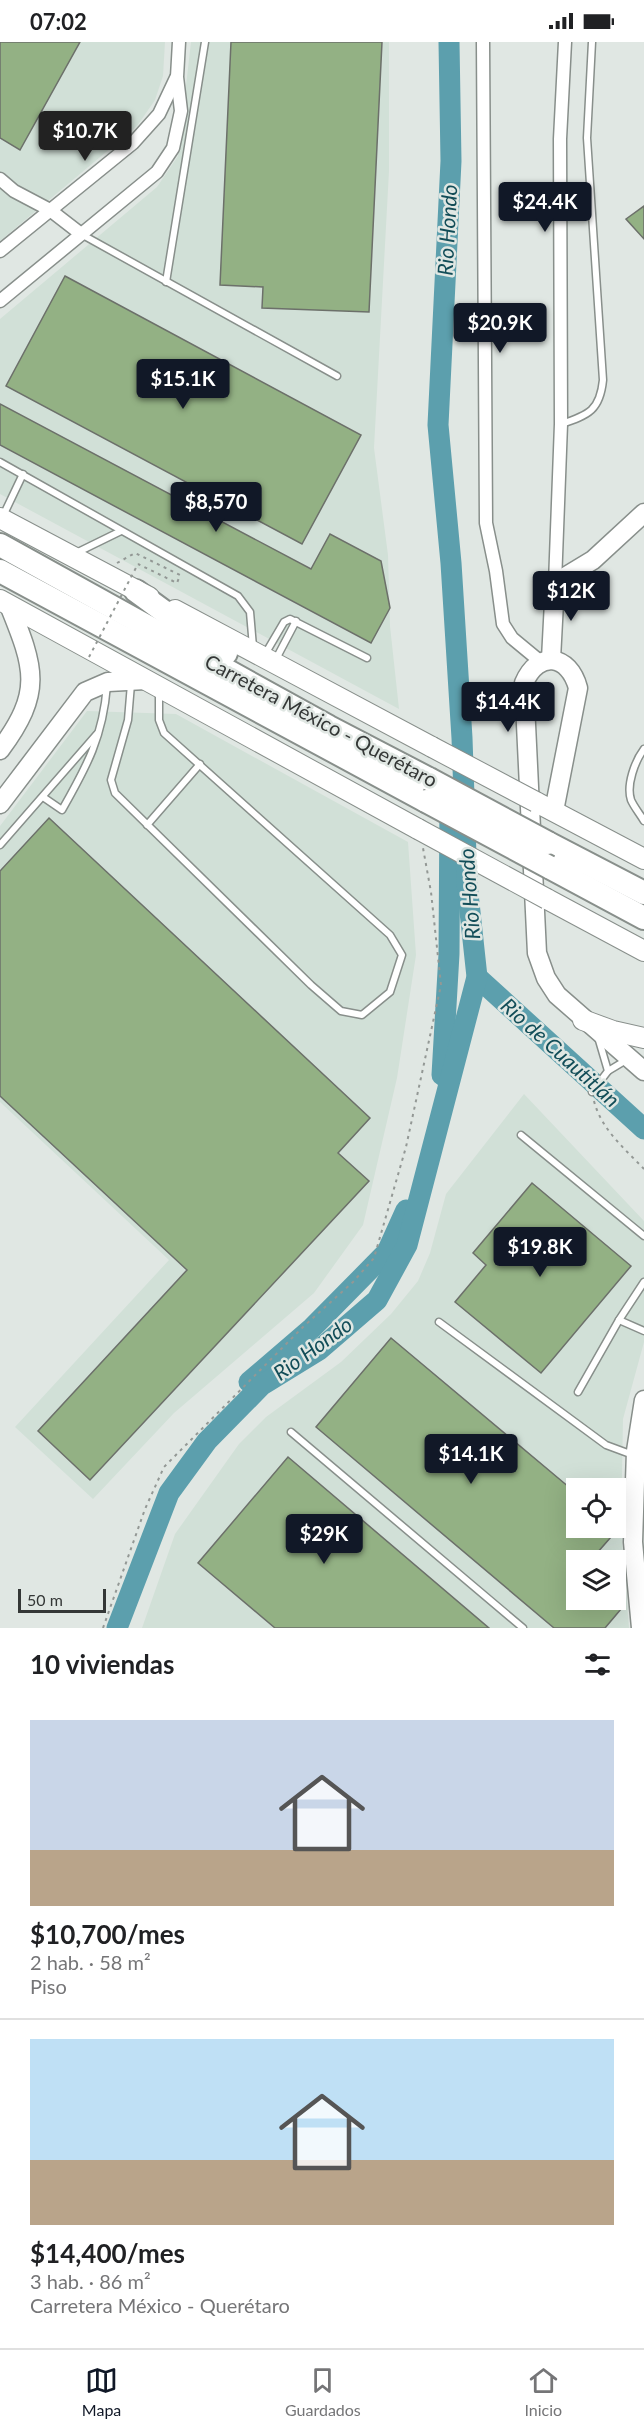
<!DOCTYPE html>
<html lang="es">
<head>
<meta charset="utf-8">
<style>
	body { margin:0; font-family:Lato,sans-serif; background:#f2f2f2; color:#202124; height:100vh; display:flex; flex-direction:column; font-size:22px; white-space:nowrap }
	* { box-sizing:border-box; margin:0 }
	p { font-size:20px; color:#757577 }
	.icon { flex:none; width:33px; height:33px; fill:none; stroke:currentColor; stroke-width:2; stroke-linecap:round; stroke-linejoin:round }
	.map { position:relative; height:1586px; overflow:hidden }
	.drawer { display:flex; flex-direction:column; background:#fff; flex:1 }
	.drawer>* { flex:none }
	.fabs { position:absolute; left:566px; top:1436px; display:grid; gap:12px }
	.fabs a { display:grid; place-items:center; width:60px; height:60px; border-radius:0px; background:#fff; box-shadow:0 6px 24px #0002; font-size:30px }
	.scale { position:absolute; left:18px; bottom:15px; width:88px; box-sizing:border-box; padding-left:6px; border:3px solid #343736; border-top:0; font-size:16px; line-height:21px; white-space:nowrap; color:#343736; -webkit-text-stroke:4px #e0e7e3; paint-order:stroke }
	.price { position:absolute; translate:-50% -51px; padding:0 14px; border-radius:6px; background:#111827; color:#fff; font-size:20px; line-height:39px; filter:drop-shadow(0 2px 3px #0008) }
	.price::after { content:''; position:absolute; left:50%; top:36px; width:18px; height:14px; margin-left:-9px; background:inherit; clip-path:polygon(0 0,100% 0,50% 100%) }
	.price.selected { background:#222; color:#fff }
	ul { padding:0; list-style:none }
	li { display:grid; align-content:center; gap:12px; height:318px; padding:0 30px }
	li+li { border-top:2px solid #e0e0e0 }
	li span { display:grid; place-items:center; height:186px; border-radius:0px; color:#555 }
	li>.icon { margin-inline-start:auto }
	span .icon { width:108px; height:108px; fill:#fffc; stroke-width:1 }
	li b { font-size:26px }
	h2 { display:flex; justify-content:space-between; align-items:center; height:72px; padding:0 30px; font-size:26px }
	.status { display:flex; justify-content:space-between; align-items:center; height:42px; padding:0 30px; background:#fff; direction:ltr }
	.status svg { height:16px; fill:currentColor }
	.menu { display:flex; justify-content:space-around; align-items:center; height:84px; border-top:2px solid #e0e0e0; background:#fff; font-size:16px; color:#757577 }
	.menu a { display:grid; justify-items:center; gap:3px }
	.menu .selected { color:#111827 }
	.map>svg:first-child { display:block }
	.built { fill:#d1e0d7; fill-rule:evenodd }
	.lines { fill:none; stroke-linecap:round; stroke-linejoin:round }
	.river { stroke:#5c9fad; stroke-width:21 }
	.building { fill:#93b184; stroke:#6c706a; stroke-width:1.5 }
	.lane-casing { stroke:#888f8b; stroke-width:9 }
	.street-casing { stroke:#888f8b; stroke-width:15 }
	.secondary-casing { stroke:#888f8b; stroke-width:21 }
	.primary-casing { stroke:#888f8b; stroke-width:22 }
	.highway-casing { stroke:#888f8b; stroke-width:26 }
	.path { stroke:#939895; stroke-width:2; stroke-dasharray:3 4.5; stroke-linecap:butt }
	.lane { stroke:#fff; stroke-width:6 }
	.street { stroke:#fff; stroke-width:12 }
	.secondary { stroke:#fff; stroke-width:18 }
	.primary { stroke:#fff; stroke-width:20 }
	.highway { stroke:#fff; stroke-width:22 }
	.primary-bridge-casing { stroke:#888f8b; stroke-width:22; stroke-linecap:butt }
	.highway-bridge-casing { stroke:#888f8b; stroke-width:26; stroke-linecap:butt }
	.path-bridge { stroke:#939895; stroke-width:2; stroke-dasharray:3 4.5; stroke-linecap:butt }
	.primary-bridge { stroke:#fff; stroke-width:20 }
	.highway-bridge { stroke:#fff; stroke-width:22 }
	.labels { text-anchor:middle; stroke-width:5; stroke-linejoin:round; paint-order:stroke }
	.street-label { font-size:20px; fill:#343736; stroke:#e0e7e3 }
	.water-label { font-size:21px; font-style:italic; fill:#124d58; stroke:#e0e7e3 }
</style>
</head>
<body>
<div class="status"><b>07:02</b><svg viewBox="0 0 49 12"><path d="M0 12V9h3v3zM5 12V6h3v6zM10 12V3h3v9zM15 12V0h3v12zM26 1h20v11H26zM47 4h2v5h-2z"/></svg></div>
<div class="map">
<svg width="644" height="1586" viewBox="0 0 644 1586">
	<rect width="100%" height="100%" fill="#e0e7e3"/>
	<!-- built -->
	<g class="built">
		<polygon points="0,0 165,0 163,34 155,58 137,84 0,199"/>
		<polygon points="191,0 389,0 389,129 374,406 388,513 390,584 399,667 0,452 0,277 157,145 178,114"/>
		<polygon points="87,669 176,672 408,800 416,913 397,1036 363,1183 314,1251 174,1371 93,1457 15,1385 169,1218 0,1060 0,784"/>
		<path d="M524 1052 644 1179V1300L623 1377 621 1487 629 1586H142L175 1492 239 1402 266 1375 341 1320 391 1272 418 1239 430 1211 446 1152ZM576 1446H615V1485H576ZM576 1518H615V1557H576Z"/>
	</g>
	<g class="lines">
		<!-- river -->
		<g class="river">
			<polyline points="477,935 644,1087"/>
			<polyline points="442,1033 449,912 450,758"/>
			<polyline points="249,1340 312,1286 387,1210 406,1168"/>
			<polyline points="117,1586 169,1451 207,1399 262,1343 319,1308 377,1258 407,1203 477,935 467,842 462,696 451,521 438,383 451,119 449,0"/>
		</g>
	</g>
	<!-- building -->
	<g class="building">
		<polygon points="0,0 80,0 20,108 0,96"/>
		<polygon points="231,0 382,0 369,270 262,266 263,245 220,243"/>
		<polygon points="644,164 644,197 626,177"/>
		<polygon points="65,234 361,393 302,502 6,344"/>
		<polygon points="0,362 311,527 330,492 381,519 390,566 371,601 0,403"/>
		<polygon points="49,776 370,1076 338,1111 369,1139 90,1438 38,1389 187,1228 0,1054 0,829"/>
		<polygon points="532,1141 631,1224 541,1331 455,1260 486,1223 473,1211"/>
		<polygon points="391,1296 576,1451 576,1485 615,1484 618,1487 597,1511 605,1518 576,1518 576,1557 609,1557 621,1567 605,1586 554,1586 316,1385"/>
		<polygon points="288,1415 489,1586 275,1586 198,1521"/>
	</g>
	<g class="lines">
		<!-- lane casing -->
		<g class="lane-casing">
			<g id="lane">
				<polyline points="81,192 337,334"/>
				<polyline points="166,240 205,0"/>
				<path d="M561 382C589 373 600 368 603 338L587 96 592 0"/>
				<polyline points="0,420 238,554 250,570 253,605"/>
				<polyline points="3,474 23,432"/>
				<polyline points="76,511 121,489"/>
				<polyline points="264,614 284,580 290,577 367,616"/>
				<polyline points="276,617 296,579"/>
				<polyline points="131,642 128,678 111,738 115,751 311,943 341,969 362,973 390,950 402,913 390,893 164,691 159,678 159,648"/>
				<path d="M644 707C635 719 626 743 631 758 634 765 640 772 644 779"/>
				<path d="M43 755 62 768C87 724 103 695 107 643"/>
				<polyline points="147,783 200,722"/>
				<polyline points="0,803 97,692"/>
				<polyline points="608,1029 628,1017"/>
				<polyline points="592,1050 608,1029 598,995"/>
				<polyline points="521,1093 644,1194"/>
				<polyline points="644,1240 619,1278 644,1289"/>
				<polyline points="439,1280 606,1403 633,1413"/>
				<polyline points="578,1350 619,1278"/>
				<polyline points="291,1390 523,1586"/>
			</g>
		</g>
		<!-- street casing -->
		<g class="street-casing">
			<g id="street">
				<polyline points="483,0 486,481 496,529 503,582 512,596 541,620"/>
				<polyline points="0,137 14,149 50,168 81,192"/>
				<polyline points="0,209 133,101 159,72 176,36"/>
				<polyline points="0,259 157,130 173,106 181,69 177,35 179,0"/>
				<polyline points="555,541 561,382 560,97 565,0"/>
			</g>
		</g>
		<!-- secondary casing -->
		<g class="secondary-casing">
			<g id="secondary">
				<polyline points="551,617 555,541 593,518 644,471"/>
				<path d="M0 708C43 650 35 627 9 563"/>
				<polyline points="0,762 85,650 108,640 146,638"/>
				<path d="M554 769 578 646C569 612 538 608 524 641L537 911 546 936 557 953 644 1029"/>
				<polyline points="641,1586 633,1500 636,1409 644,1358"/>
			</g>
		</g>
		<!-- primary casing -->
		<g class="primary-casing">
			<g id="primary">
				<polyline points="0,476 149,555"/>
				<polyline points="0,558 418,787"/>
				<polyline points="175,568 432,705"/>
				<polyline points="536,760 644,817"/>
				<polyline points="547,857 644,909"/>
				<polyline points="583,978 613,989 644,996"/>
			</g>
		</g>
		<!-- highway casing -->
		<g class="highway-casing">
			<g id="highway">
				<polyline points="0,503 329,685 429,737"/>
				<polyline points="0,529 426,759"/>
				<polyline points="136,549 196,593 226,611"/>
				<polyline points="548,801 644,851"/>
				<polyline points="549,825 644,876"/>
			</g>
		</g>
		<!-- path -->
		<g class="path">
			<polyline points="117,521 135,511 180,533 177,541 138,522"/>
			<path d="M594 1059C601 1087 625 1107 644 1127"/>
			<polyline points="103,1586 145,1467 164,1425 303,1285 353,1240 374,1216 406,1105 441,943 431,850 423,806"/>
		</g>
		<!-- lane -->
		<use href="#lane" class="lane"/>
		<!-- street -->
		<use href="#street" class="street"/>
		<!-- secondary -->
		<use href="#secondary" class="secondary"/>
		<!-- primary -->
		<use href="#primary" class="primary"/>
		<!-- highway -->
		<use href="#highway" class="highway"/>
		<!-- primary-bridge casing -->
		<g class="primary-bridge-casing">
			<g id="primary-bridge">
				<polyline points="432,705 536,760"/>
				<polyline points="418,787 547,857"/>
			</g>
		</g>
		<!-- highway-bridge casing -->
		<g class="highway-bridge-casing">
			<g id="highway-bridge">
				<polyline points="429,737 548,801"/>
				<polyline points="426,759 549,825"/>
			</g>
		</g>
		<!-- path-bridge -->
		<polyline class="path-bridge" points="89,615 138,522"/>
		<!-- primary-bridge -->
		<use href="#primary-bridge" class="primary-bridge"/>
		<!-- highway-bridge -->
		<use href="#highway-bridge" class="highway-bridge"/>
	</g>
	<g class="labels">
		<!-- street labels -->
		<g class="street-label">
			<text transform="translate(321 679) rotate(28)" y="7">Carretera México - Querétaro</text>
		</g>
		<!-- water labels -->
		<g class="water-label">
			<text transform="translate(448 188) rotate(-87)" y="7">Rio Hondo</text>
			<text transform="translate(470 852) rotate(-94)" y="7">Rio Hondo</text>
			<text transform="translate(560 1011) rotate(42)" y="7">Rio de Cuautitlán</text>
			<text transform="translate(313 1307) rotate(-36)" y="7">Rio Hondo</text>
		</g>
	</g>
</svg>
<div class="fabs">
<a><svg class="icon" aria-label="locate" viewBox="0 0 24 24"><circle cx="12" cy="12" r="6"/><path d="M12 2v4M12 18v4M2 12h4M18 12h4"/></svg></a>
<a><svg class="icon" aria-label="layers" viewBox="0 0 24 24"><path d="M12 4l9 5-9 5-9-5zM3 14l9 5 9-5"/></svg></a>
</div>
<div class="scale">50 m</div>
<b class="price selected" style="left:85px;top:120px">$10.7K</b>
<b class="price" style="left:545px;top:191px">$24.4K</b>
<b class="price" style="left:500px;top:312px">$20.9K</b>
<b class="price" style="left:183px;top:368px">$15.1K</b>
<b class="price" style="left:216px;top:491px">$8,570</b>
<b class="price" style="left:571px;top:580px">$12K</b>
<b class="price" style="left:508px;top:691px">$14.4K</b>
<b class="price" style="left:540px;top:1236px">$19.8K</b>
<b class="price" style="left:471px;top:1443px">$14.1K</b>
<b class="price" style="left:324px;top:1523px">$29K</b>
</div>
<section class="drawer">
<h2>10 viviendas<svg class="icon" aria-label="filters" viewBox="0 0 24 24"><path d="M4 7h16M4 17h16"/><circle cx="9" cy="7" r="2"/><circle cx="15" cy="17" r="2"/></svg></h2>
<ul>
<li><span style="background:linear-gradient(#c9d6e8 70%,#b9a48a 0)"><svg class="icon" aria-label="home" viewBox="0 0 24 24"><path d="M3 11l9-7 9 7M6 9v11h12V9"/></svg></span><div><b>$10,700/mes</b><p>2 hab. · 58 m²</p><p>Piso</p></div></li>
<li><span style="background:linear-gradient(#bfe0f5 65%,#b9a48a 0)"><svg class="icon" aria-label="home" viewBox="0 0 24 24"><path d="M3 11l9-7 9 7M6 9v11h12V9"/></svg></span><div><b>$14,400/mes</b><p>3 hab. · 86 m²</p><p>Carretera México - Querétaro</p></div></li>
</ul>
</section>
<nav class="menu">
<a class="selected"><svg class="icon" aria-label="map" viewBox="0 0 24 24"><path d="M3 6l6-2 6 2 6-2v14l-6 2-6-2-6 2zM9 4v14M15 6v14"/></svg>Mapa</a>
<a><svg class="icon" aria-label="saved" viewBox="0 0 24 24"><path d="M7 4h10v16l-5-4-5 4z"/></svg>Guardados</a>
<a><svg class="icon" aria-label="home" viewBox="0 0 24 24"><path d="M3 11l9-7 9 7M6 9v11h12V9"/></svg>Inicio</a>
</nav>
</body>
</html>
